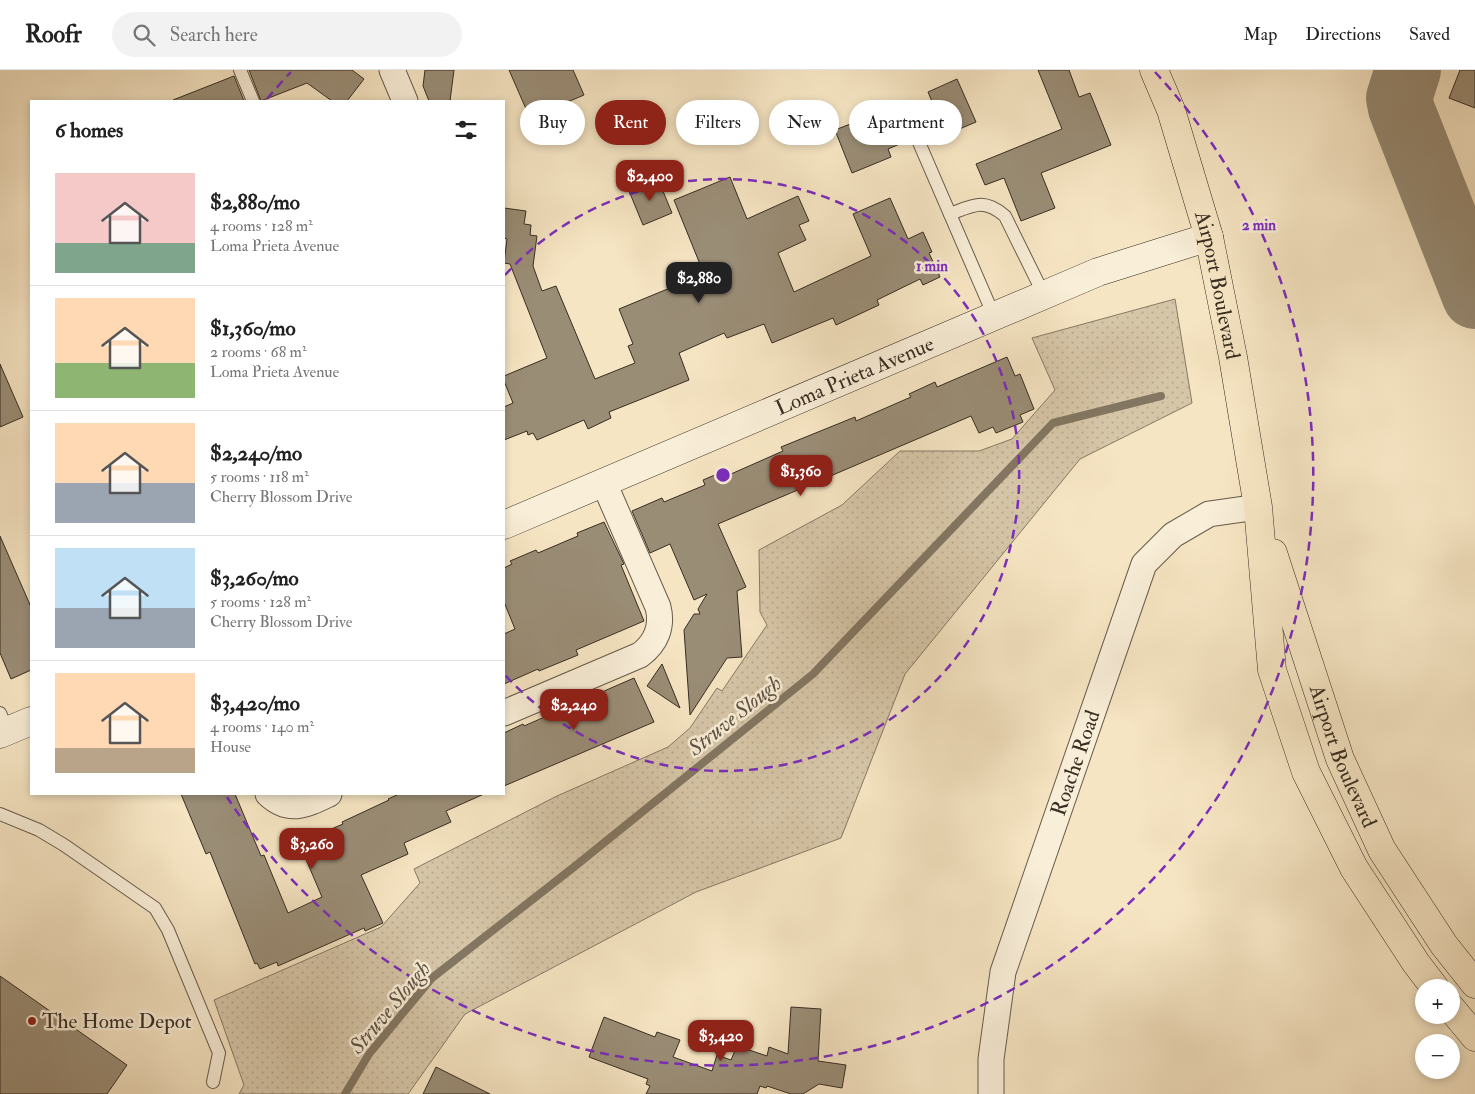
<!DOCTYPE html>
<html lang="en">
<head>
<meta charset="utf-8">
<style>
	body { margin:0; font-family:"IM FELL Double Pica",serif; background:#f2f2f2; color:#222; height:100vh; display:flex; flex-direction:column; font-size:19px; white-space:nowrap }
	* { box-sizing:border-box; margin:0 }
	p { font-size:16px; color:#767676 }
	.icon { flex:none; width:28px; height:28px; fill:none; stroke:currentColor; stroke-width:2; stroke-linecap:round; stroke-linejoin:round }
	.map { position:relative; flex:1; overflow:hidden }
	.details { position:absolute; left:30px; top:30px; width:475px; height:695px; display:flex; flex-direction:column; background:#fff; border-radius:0px; box-shadow:0 2px 8px #0003 }
	.details>* { flex:none }
	.banner { position:absolute; left:520px; top:30px; width:475px; height:45px; display:flex; gap:10px }
	.tools { position:absolute; left:1415px; top:909px; display:grid; gap:10px }
	.tools a { display:grid; place-items:center; width:45px; height:45px; border-radius:50%; background:#fff; box-shadow:0 2px 8px #0003; font-size:25px }
	.price { position:absolute; translate:-50% -42px; padding:0 11px; border-radius:10px; background:#8f2418; color:#fff; font-size:16px; line-height:32px; filter:drop-shadow(0 1px 2px #0008) }
	.price::after { content:''; position:absolute; left:50%; top:30px; width:15px; height:11px; margin-left:-8px; background:inherit; clip-path:polygon(0 0,100% 0,50% 100%) }
	.price.selected { background:#222; color:#fff }
	ul { padding:0; list-style:none }
	li { display:flex; align-items:center; gap:15px; height:125px; padding:0 25px }
	li+li { border-top:1px solid #e0e0e0 }
	li span { display:grid; place-items:center; flex:none; width:140px; height:100px; border-radius:0px; color:#555 }
	li>.icon { margin-inline-start:auto }
	span .icon { width:60px; height:60px; fill:#fffc; stroke-width:1 }
	li b { font-size:21px }
	h2 { display:flex; justify-content:space-between; align-items:center; height:60px; padding:0 25px; font-size:21px }
	.pill { padding:0 18px; border-radius:22px; background:#fff; box-shadow:0 2px 8px #0003; font-size:18px; line-height:45px }
	.pill.selected { background:#8f2418; color:#fff }
	header { display:flex; align-items:center; gap:30px; box-sizing:border-box; height:70px; padding:0 25px; background:#fff; border-bottom:1px solid #e0e0e0 }
	header strong { font-size:24px }
	nav { display:flex; gap:28px; margin-inline-start:auto; font-size:18px }
	.search { width:350px; height:45px; background:#f2f2f2; display:flex; align-items:center; gap:12px; box-sizing:border-box; padding:0 18px; border-radius:28px; color:#767676; font-size:19px }
	.map>svg:first-child { display:block }
	.grass { fill:url(#grass-dots); stroke:#867a65 }
	.lines { fill:none; stroke-linecap:round; stroke-linejoin:round }
	.stream { stroke:#837662; stroke-width:8 }
	.taxiway { stroke:#968972; stroke-width:66 }
	.building { fill:#9a8d76; stroke:#372d22 }
	.lane-casing { stroke:#675b4a; stroke-width:14 }
	.street-casing { stroke:#675b4a; stroke-width:27 }
	.secondary-casing { stroke:#372d22; stroke-width:29 }
	.primary-casing { stroke:#372d22; stroke-width:29 }
	.lane { stroke:#f9eed8; stroke-width:12 }
	.street { stroke:#f9eed8; stroke-width:25 }
	.secondary { stroke:#f9eed8; stroke-width:28 }
	.primary { stroke:#f6e5c3; stroke-width:28 }
	.ring { fill:none; stroke:#7b2cbf; stroke-width:2.5; stroke-dasharray:9 6 }
	.poi-dot { fill:#8f2418; stroke:#f9eed8; stroke-width:2 }
	.labels { text-anchor:middle; stroke-width:5; stroke-linejoin:round; paint-order:stroke }
	.street-label { font-size:21px; fill:#372d22; stroke:#f9eed8 }
	.poi-label { font-size:21px; fill:#372d22; stroke:#f9eed8; text-anchor:start }
	.water-label { font-size:22px; font-style:italic; fill:#5d5142; stroke:#f9eed8 }
	.centre { fill:#7b2cbf; stroke:#f9eed8; stroke-width:2.5 }
	.ring-label { font-size:15px; text-anchor:middle; font-weight:bold; fill:#7b2cbf; stroke:#f9eed8; stroke-width:5; stroke-linejoin:round; paint-order:stroke }
</style>
</head>
<body>
<header>
<strong>Roofr</strong>
<div class="search"><svg class="icon" aria-label="search" viewBox="0 0 24 24"><circle cx="10" cy="10" r="6"/><path d="M15 15l6 6"/></svg>Search here</div>
<nav><a>Map</a><a>Directions</a><a>Saved</a></nav>
</header>
<div class="map">
<svg width="1475" height="1024" viewBox="0 0 1475 1024">
	<defs>
		<pattern id="grass-dots" width="8" height="8" patternUnits="userSpaceOnUse" patternTransform="scale(1.25)"><rect width="8" height="8" fill="#d6c6a8"/><path d="M2 2h.1M6 6h.1" fill="none" stroke="#b8aa90" stroke-width="1.8" stroke-linecap="round"/></pattern>
	</defs>
	<rect width="100%" height="100%" fill="#f6e5c3"/>
	<filter id="stains"><feTurbulence type="fractalNoise" baseFrequency=".004" numOctaves="4"/><feColorMatrix values="0 0 0 0 .2 0 0 0 0 .09 0 0 0 0 .02 0 0 0 .5 -.17"/></filter>
	<radialGradient id="worn" r=".72"><stop offset=".6" stop-color="#630" stop-opacity="0"/><stop offset="1" stop-color="#630" stop-opacity=".3"/></radialGradient>
	<!-- grass -->
	<polygon class="grass" points="1175,229 1192,333 1080,389 905,604 841,768 696,822 465,944 408,1024 239,1024 244,1015 214,930 381,857 420,813 414,799 557,726 668,677 690,658 717,618 722,621 767,555 760,542 759,480 842,435 900,381 979,381 1012,369 1055,320 1032,268"/>
	<g class="lines">
		<!-- stream -->
		<polyline class="stream" points="345,1024 369,984 432,908 574,797 813,604 1053,353 1161,326"/>
		<!-- taxiway -->
		<polyline class="taxiway" points="1408,0 1399,28 1401,38 1475,226"/>
	</g>
	<!-- building -->
	<g class="building">
		<polygon points="249,0 352,0 364,9 347,31 332,31 307,13 261,31"/>
		<polygon points="425,0 454,0 450,31 429,31 423,16"/>
		<polygon points="509,0 573,0 584,25 530,48"/>
		<polygon points="1038,0 1069,0 1079,27 1090,23 1111,75 1041,103 1055,138 1021,151 1004,108 985,115 976,94 1062,59"/>
		<polygon points="1460,0 1475,0 1475,38 1449,28"/>
		<polygon points="234,6 244,31 173,31 173,30"/>
		<polygon points="957,9 976,52 931,71 928,62 924,64 914,42 933,34 928,22"/>
		<polygon points="900,48 909,70 888,79 891,87 852,103 835,60 863,49 868,60 885,52 886,55"/>
		<polygon points="730,107 747,149 798,126 809,151 799,155 806,170 778,183 794,222 871,186 853,144 890,128 908,169 923,162 932,182 929,183 940,207 923,215 920,209 877,230 879,235 836,255 833,248 772,273 764,254 727,268 724,263 679,283 689,310 609,342 611,348 588,359 584,350 537,370 533,363 528,365 527,361 504,370 504,337 513,333 504,311 504,306 547,288 510,194 504,193 507,169 504,168 504,138 526,141 524,154 531,155 530,165 537,166 533,196 542,221 556,216 595,309 635,293 628,276 633,274 619,239 704,204 674,130"/>
		<polygon points="658,109 672,143 643,155 629,121"/>
		<polygon points="1007,287 1015,306 1020,304 1034,339 1020,345 1023,352 996,363 993,357 979,363 971,346 718,454 746,517 737,521 742,587 727,588 690,645 684,560 694,544 700,544 698,539 707,524 694,530 670,474 650,483 632,441 662,428 664,432 705,415 703,410 729,399 731,404 783,381 781,377 855,347 856,351 911,327 909,324 935,312 937,317"/>
		<polygon points="0,294 23,347 0,357"/>
		<polygon points="604,452 624,494 621,495 644,551 576,580 578,585 539,601 538,599 504,614 504,564 515,559 504,532 504,498 512,494 510,491 536,480 538,483 578,466 577,463"/>
		<polygon points="0,466 31,537 31,600 11,609 0,583"/>
		<polygon points="662,594 680,638 647,616"/>
		<polygon points="634,608 654,652 504,716 504,663 523,654 524,656"/>
		<polygon points="181,724 235,724 261,786 264,785 288,843 322,827 299,773 343,754 342,752 389,730 388,729 399,724 484,724 446,741 451,752 404,773 408,784 361,805 383,853 365,861 364,858 278,896 277,892 260,899 257,893 255,894 210,782 206,784"/>
		<polygon points="0,906 127,995 107,1024 0,1024"/>
		<polygon points="791,937 821,939 818,991 846,995 842,1018 819,1014 803,1024 791,1024 767,1016 766,1018 760,1016 757,1024 646,1024 650,1016 646,1014 648,1009 589,987 604,947 655,967 657,962 680,970 673,987 712,1001 717,985 731,990 737,976 767,986 769,977 788,984"/>
		<polygon points="436,997 490,1024 423,1024"/>
	</g>
	<g class="lines">
		<!-- lane casing -->
		<g class="lane-casing">
			<g id="lane">
				<polyline points="240,0 253,31"/>
				<polyline points="908,47 994,246"/>
				<path d="M950 144C974 135 984 128 1005 146L1044 225"/>
				<polyline points="0,643 8,661"/>
				<polyline points="0,744 39,760 64,775 155,838 168,860 219,983 213,1012"/>
			</g>
		</g>
		<!-- street casing -->
		<g class="street-casing">
			<g id="street">
				<polyline points="392,0 405,31"/>
				<path d="M504 643 640 585C656 573 663 557 658 537L604 413"/>
				<path d="M268 724C289 744 306 735 329 724"/>
				<path id="s1" d="M991 1024V989L1003 902 1144 494 1173 465 1209 444 1258 437"/>
			</g>
		</g>
		<!-- secondary casing -->
		<g class="secondary-casing">
			<g id="secondary">
				<path id="s2" d="M504 455 1098 202 1209 167"/>
				<polyline points="0,664 31,651"/>
			</g>
		</g>
		<!-- primary casing -->
		<g class="primary-casing">
			<g id="primary">
				<path id="s3" d="M1154 0 1171 40 1209 167 1233 287 1258 437 1272 600 1306 702 1354 798 1416 893 1435 918"/>
				<path id="s4" d="M1273 483 1340 689 1382 780 1444 875 1475 914"/>
				<polyline points="1451,938 1475,967"/>
			</g>
		</g>
		<!-- lane -->
		<use href="#lane" class="lane"/>
		<!-- street -->
		<use href="#street" class="street"/>
		<!-- secondary -->
		<use href="#secondary" class="secondary"/>
		<!-- primary -->
		<use href="#primary" class="primary"/>
	</g>
	<!-- distance rings -->
	<g class="ring">
		<path d="M505 205A296 296 0 1 1 505 605"/>
		<path d="M267 29A591 591 0 0 1 291 2M1155 2A591 591 0 1 1 227 727"/>
	</g>
	<!-- markers -->
	<circle class="poi-dot" cx="32" cy="951" r="5"/>
	<g class="labels">
		<!-- street labels -->
		<g class="street-label">
			<text dy="7" stroke="none"><textPath href="#s3" startOffset="225">Airport Boulevard</textPath></text>
			<text dy="7" stroke="none"><textPath href="#s2" startOffset="381">Loma Prieta Avenue</textPath></text>
			<text dy="7" stroke="none"><textPath href="#s4" startOffset="215">Airport Boulevard</textPath></text>
			<text dy="7" stroke="none"><textPath href="#s1" startOffset="344">Roache Road</textPath></text>
		</g>
		<!-- poi labels -->
		<g class="poi-label">
			<text x="42" y="958">The Home Depot</text>
		</g>
		<!-- water labels -->
		<g class="water-label">
			<text transform="translate(734 645) rotate(-39)" y="8">Struve Slough</text>
			<text transform="translate(389 937) rotate(-50)" y="8">Struve Slough</text>
		</g>
	</g>
	<circle cx="723" cy="405" r="8" class="centre"/>
	<g class="ring-label">
		<text x="1259" y="160">2 min</text>
		<text x="932" y="201">1 min</text>
	</g>
	<rect width="100%" height="100%" filter="url(#stains)"/>
	<rect width="100%" height="100%" fill="url(#worn)"/>
</svg>
<div class="tools">
<a>+</a>
<a>−</a>
</div>
<b class="price" style="left:650px;top:132px">$2,400</b>
<b class="price selected" style="left:699px;top:234px">$2,880</b>
<b class="price" style="left:801px;top:427px">$1,360</b>
<b class="price" style="left:574px;top:661px">$2,240</b>
<b class="price" style="left:312px;top:800px">$3,260</b>
<b class="price" style="left:721px;top:992px">$3,420</b>
<div class="banner">
<a class="pill">Buy</a>
<a class="pill selected">Rent</a>
<a class="pill">Filters</a>
<a class="pill">New</a>
<a class="pill">Apartment</a>
</div>
<section class="details">
<h2>6 homes<svg class="icon" aria-label="filters" viewBox="0 0 24 24"><path d="M4 7h16M4 17h16"/><circle cx="9" cy="7" r="2"/><circle cx="15" cy="17" r="2"/></svg></h2>
<ul>
<li><span style="background:linear-gradient(#f6c9c9 70%,#7fa58c 0)"><svg class="icon" aria-label="home" viewBox="0 0 24 24"><path d="M3 11l9-7 9 7M6 9v11h12V9"/></svg></span><div><b>$2,880/mo</b><p>4 rooms · 128 m²</p><p>Loma Prieta Avenue</p></div></li>
<li><span style="background:linear-gradient(#ffd9b3 65%,#8fb573 0)"><svg class="icon" aria-label="home" viewBox="0 0 24 24"><path d="M3 11l9-7 9 7M6 9v11h12V9"/></svg></span><div><b>$1,360/mo</b><p>2 rooms · 68 m²</p><p>Loma Prieta Avenue</p></div></li>
<li><span style="background:linear-gradient(#ffd9b3 60%,#9aa5b1 0)"><svg class="icon" aria-label="home" viewBox="0 0 24 24"><path d="M3 11l9-7 9 7M6 9v11h12V9"/></svg></span><div><b>$2,240/mo</b><p>5 rooms · 118 m²</p><p>Cherry Blossom Drive</p></div></li>
<li><span style="background:linear-gradient(#bfe0f5 60%,#9aa5b1 0)"><svg class="icon" aria-label="home" viewBox="0 0 24 24"><path d="M3 11l9-7 9 7M6 9v11h12V9"/></svg></span><div><b>$3,260/mo</b><p>5 rooms · 128 m²</p><p>Cherry Blossom Drive</p></div></li>
<li><span style="background:linear-gradient(#ffd9b3 75%,#b9a48a 0)"><svg class="icon" aria-label="home" viewBox="0 0 24 24"><path d="M3 11l9-7 9 7M6 9v11h12V9"/></svg></span><div><b>$3,420/mo</b><p>4 rooms · 140 m²</p><p>House</p></div></li>
</ul>
</section>
</div>
</body>
</html>
